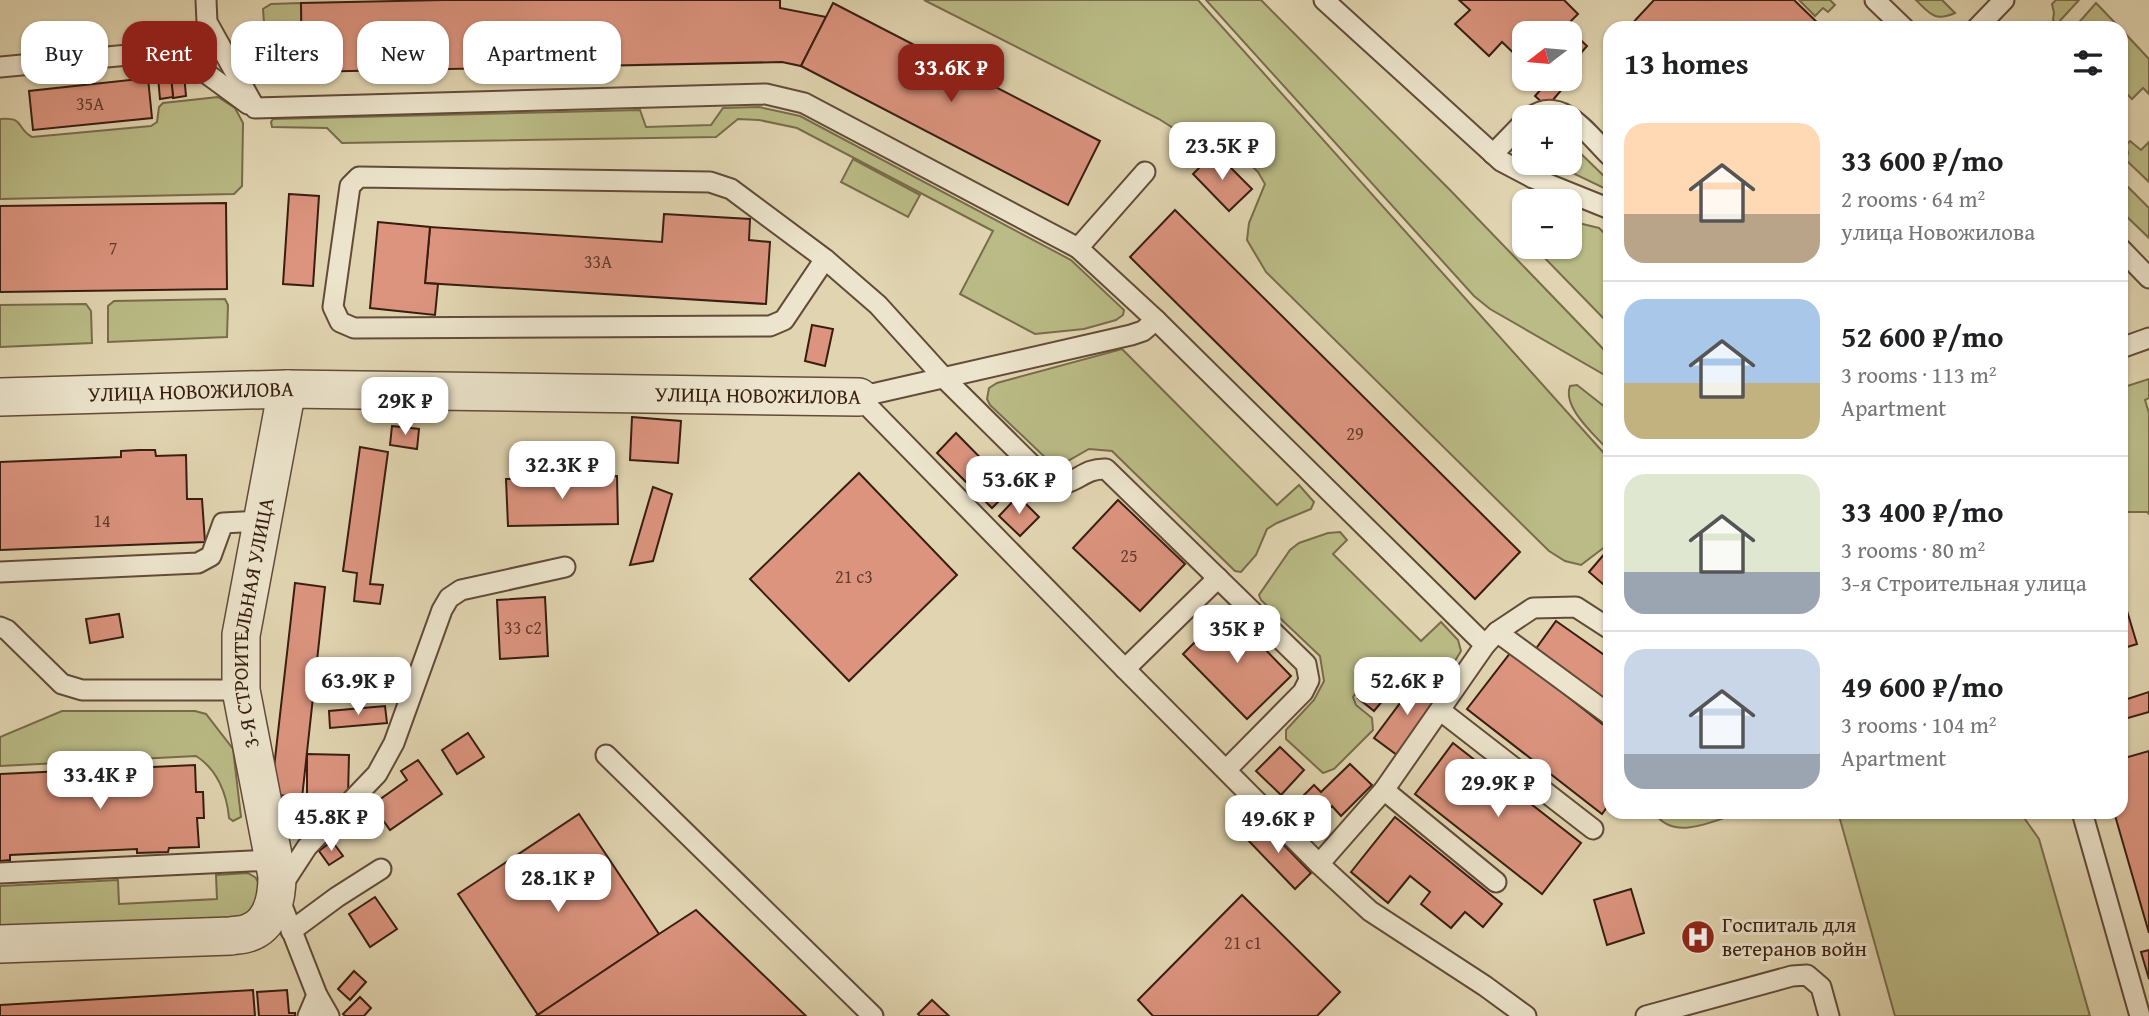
<!DOCTYPE html>
<html lang="en">
<head>
<meta charset="utf-8">
<style>
	body { margin:0; font-family:"Gentium Book Plus",serif; background:#f2f2f2; color:#202124; height:100vh; display:flex; flex-direction:column; font-size:26px; white-space:nowrap }
	* { box-sizing:border-box; margin:0 }
	p { font-size:23px; color:#757577 }
	.icon { flex:none; width:38px; height:38px; fill:none; stroke:currentColor; stroke-width:2; stroke-linecap:round; stroke-linejoin:round }
	.map { position:relative; flex:1; overflow:hidden }
	.panel { position:absolute; left:1603px; top:21px; width:525px; height:798px; display:flex; flex-direction:column; background:#fff; border-radius:21px; box-shadow:0 2px 5px #0004 }
	.panel>* { flex:none }
	.hud { position:absolute; left:21px; top:21px; width:665px; height:63px; display:flex; gap:14px }
	.needle { width:46px; rotate:254deg }
	.fabs { position:absolute; left:1512px; top:21px; display:grid; gap:14px }
	.fabs a { display:grid; place-items:center; width:70px; height:70px; border-radius:14px; background:#fff; box-shadow:0 2px 5px #0004; font-size:35px }
	.price { position:absolute; translate:-50% -60px; padding:0 16px; border-radius:14px; background:#fff; color:#222; font-size:23px; line-height:46px; filter:drop-shadow(0 2px 4px #0008) }
	.price::after { content:''; position:absolute; left:50%; top:42px; width:21px; height:16px; margin-left:-10px; background:inherit; clip-path:polygon(0 0,100% 0,50% 100%) }
	.price.active { background:#8f2418; color:#fff }
	ul { padding:0; list-style:none }
	li { display:flex; align-items:center; gap:21px; height:175px; padding:0 21px }
	li+li { border-top:2px solid #e0e0e0 }
	li span { display:grid; place-items:center; flex:none; width:196px; height:140px; border-radius:21px; color:#555 }
	li>.icon { margin-inline-start:auto }
	span .icon { width:84px; height:84px; fill:#fffc; stroke-width:1 }
	li b { font-size:30px }
	h2 { display:flex; justify-content:space-between; align-items:center; height:84px; padding:0 21px; font-size:30px }
	.pill { padding:0 24px; border-radius:21px; background:#fff; box-shadow:0 2px 5px #0004; font-size:24px; line-height:63px }
	.pill.active { background:#8f2418; color:#fff }
	.map>svg:first-child { display:block }
	.green { fill:#babb86; stroke:#796c4b; stroke-width:2 }
	.building { fill:#dc947f; stroke:#381d10; stroke-width:2 }
	.lines { fill:none; stroke-linecap:round; stroke-linejoin:round }
	.lane-casing { stroke:#624b38; stroke-width:23 }
	.street-casing { stroke:#624b38; stroke-width:40 }
	.lane { stroke:#ece4cc; stroke-width:19 }
	.street { stroke:#ece4cc; stroke-width:37 }
	.labels { text-anchor:middle; stroke-width:6; stroke-linejoin:round; paint-order:stroke }
	.number-label { font-size:18px; fill:#613b2c }
	.street-label { font-size:21px; fill:#381d10; stroke:#ece4cc }
	.poi-label { font-size:21px; fill:#381d10; stroke:#ece4cc; text-anchor:start }
</style>
</head>
<body>
<div class="map">
<svg width="2149" height="1016" viewBox="0 0 2149 1016">
	<rect width="100%" height="100%" fill="#e1d5b1"/>
	<filter id="stains"><feTurbulence type="fractalNoise" baseFrequency=".00286" numOctaves="4"/><feColorMatrix values="0 0 0 0 .2 0 0 0 0 .09 0 0 0 0 .02 0 0 0 .5 -.17"/></filter>
	<radialGradient id="worn" r=".72"><stop offset=".6" stop-color="#630" stop-opacity="0"/><stop offset="1" stop-color="#630" stop-opacity=".3"/></radialGradient>
	<!-- green -->
	<g class="green">
		<polygon points="924,0 1198,0 1610,460 1610,543 1581,565 1565,561 1549,551 1266,272 1247,240 1249,223 1265,184 1258,172 1216,131 1204,142 1192,140 1159,119"/>
		<polygon points="1206,0 1261,0 1450,190 1610,356 1610,378 1490,309 1474,296"/>
		<polygon points="1799,0 1830,0 1835,5 1828,12 1823,8 1815,16"/>
		<path d="M1916 0H1942L1955 13C1935 22 1930 14 1916 0Z"/>
		<polygon points="2056,0 2079,0 2057,24 2053,20 2054,13 2052,4"/>
		<polygon points="301,3 302,72 281,64 265,36 263,9 271,4"/>
		<polygon points="2096,3 2120,28 2074,28"/>
		<polygon points="2121,29 2149,59 2149,94 2143,88 2132,99 2122,89 2126,85 2121,79"/>
		<path d="M218 97 235 108 243 123 242 186 234 194 0 199V119C26 117 15 128 32 137L151 126 157 122 159 107 163 103Z"/>
		<polygon points="759,107 800,116 1071,260 1124,310 1123,315 1116,320 1084,329 1035,334 960,294 993,231 797,128 759,120 738,119 716,137 342,143 327,128 272,127 271,122 273,119 640,110 646,127 711,125 723,108"/>
		<polygon points="2130,141 2141,150 2149,142 2149,182 2126,160 2128,153 2126,145"/>
		<polygon points="1570,143 1610,182 1610,191 1552,163 1570,163"/>
		<polygon points="853,159 920,195 908,217 841,182"/>
		<polygon points="2121,180 2149,208 2149,238 2121,211"/>
		<polygon points="1570,221 1599,228 1610,239 1610,325 1534,247 1570,247"/>
		<polygon points="225,299 228,305 227,337 108,342 108,306 114,301"/>
		<polygon points="86,304 91,311 92,343 0,347 0,305"/>
		<polygon points="1122,349 1277,505 1299,485 1314,502 1311,509 1277,523 1267,529 1256,555 1241,572 1235,571 1112,451 1089,449 1066,462 1052,464 990,405 987,399 989,388 997,383"/>
		<polygon points="2149,379 2149,398 2145,400 2149,413 2149,514 2147,512 2121,512 2121,388"/>
		<path d="M1577 385 1610 411V452C1596 436 1562 408 1570 386Z"/>
		<path d="M1340 532 1347 540 1333 554 1421 641 1441 622 1458 640 1461 651C1453 664 1447 680 1428 677 1421 675 1425 673 1417 675 1412 676 1408 683 1403 684 1396 686 1385 672 1380 668L1374 670 1353 697 1356 705 1372 718 1373 730 1334 769 1323 773 1286 739V730L1314 700 1324 681 1320 656 1261 600 1259 595 1290 550 1299 543 1328 533Z"/>
		<path d="M62 711H195L206 714 233 749 241 817 233 821 229 818C227 794 217 769 196 756L0 766V737Z"/>
		<path d="M1654 812H1742C1715 820 1673 843 1654 812Z"/>
		<polygon points="1838,812 2020,812 2039,839 2090,1016 1895,1016"/>
		<polygon points="248,873 256,878 261,888 252,911 241,917 0,928 0,886 118,880 119,904 217,899 216,875"/>
	</g>
	<!-- building -->
	<g class="building">
		<polygon points="444,0 780,0 780,8 826,17 801,66 782,62 302,72 301,3"/>
		<polygon points="1459,0 1564,0 1578,14 1559,33 1524,33 1524,63 1502,42 1489,56 1455,24 1470,10"/>
		<polygon points="1654,0 1794,0 1823,28 1628,28"/>
		<polygon points="833,3 1100,141 1068,205 801,66"/>
		<polygon points="1566,26 1587,46 1580,54 1579,69 1547,107 1535,96 1550,79 1570,79 1570,33 1559,33"/>
		<polygon points="184,74 186,96 173,98 171,75"/>
		<polygon points="171,76 173,97 160,99 158,77"/>
		<polygon points="148,78 152,118 33,130 29,91"/>
		<polygon points="1215,152 1252,189 1229,211 1193,174"/>
		<polygon points="289,194 319,196 313,286 283,284"/>
		<polygon points="226,203 227,289 0,292 0,206"/>
		<polygon points="1175,210 1520,552 1475,599 1130,257"/>
		<polygon points="664,214 750,219 749,240 770,242 766,304 425,283 430,227 662,242"/>
		<polygon points="378,222 430,227 425,283 438,284 435,315 370,308"/>
		<polygon points="812,325 833,329 825,366 805,361"/>
		<polygon points="632,417 681,421 678,463 630,460"/>
		<polygon points="392,426 419,429 417,449 390,445"/>
		<polygon points="956,433 1011,489 992,508 937,453"/>
		<polygon points="360,447 388,452 370,584 383,585 380,604 354,601 357,573 343,571"/>
		<polygon points="139,450 155,450 156,456 186,455 187,499 202,499 205,542 0,550 0,462 121,457 121,451"/>
		<polygon points="859,473 957,575 849,681 750,579"/>
		<polygon points="617,476 618,524 508,526 506,479"/>
		<polygon points="653,487 672,494 653,561 630,565"/>
		<polygon points="1018,496 1039,517 1020,536 999,516"/>
		<polygon points="1118,500 1185,564 1140,611 1073,548"/>
		<polygon points="1606,552 1610,556 1610,590 1589,572"/>
		<polygon points="295,583 325,587 302,798 271,794"/>
		<polygon points="2121,591 2137,644 2121,649"/>
		<polygon points="545,597 548,656 500,659 497,600"/>
		<polygon points="1227,610 1291,676 1247,719 1183,654"/>
		<polygon points="119,614 123,637 90,643 86,619"/>
		<polygon points="1556,621 1610,659 1610,703 1535,650"/>
		<polygon points="1511,652 1610,730 1610,803 1602,814 1467,709"/>
		<polygon points="1378,673 1394,687 1374,711 1358,698"/>
		<polygon points="1418,679 1440,696 1397,755 1374,738"/>
		<polygon points="386,684 388,699 358,702 357,688"/>
		<polygon points="2149,692 2149,712 2121,720 2121,701"/>
		<polygon points="385,706 387,723 330,728 329,711"/>
		<polygon points="468,733 484,757 457,774 442,750"/>
		<polygon points="1453,743 1581,843 1542,894 1415,794"/>
		<polygon points="1280,747 1304,770 1281,795 1256,771"/>
		<polygon points="2149,751 2149,933 2114,812 2121,812 2121,759"/>
		<polygon points="307,754 349,755 348,796 307,796"/>
		<polygon points="418,760 442,794 390,830 372,805 407,780 401,771"/>
		<polygon points="1350,764 1372,785 1341,816 1332,806 1321,818 1301,798 1314,785 1321,792"/>
		<polygon points="195,765 196,792 203,792 204,818 197,818 199,847 169,848 168,852 137,853 137,849 10,855 10,860 0,861 0,774"/>
		<polygon points="579,814 659,934 538,1015 458,894"/>
		<polygon points="1395,817 1502,904 1483,927 1465,912 1451,928 1421,904 1430,892 1410,876 1388,903 1351,872"/>
		<polygon points="1261,822 1311,873 1295,889 1245,837"/>
		<polygon points="332,841 343,856 329,865 319,851"/>
		<polygon points="1631,889 1644,933 1607,945 1594,900"/>
		<polygon points="1242,895 1340,992 1317,1016 1153,1016 1138,1000"/>
		<polygon points="375,897 397,929 370,947 349,914"/>
		<polygon points="696,910 806,1016 536,1016 659,934"/>
		<polygon points="2149,950 2149,979 2141,952"/>
		<polygon points="354,971 366,982 350,1000 338,989"/>
		<polygon points="253,990 255,1016 0,1016 0,1005"/>
		<polygon points="287,990 289,1013 295,1013 295,1016 259,1016 257,992"/>
		<polygon points="360,997 371,1008 364,1016 345,1016 343,1014"/>
		<polygon points="932,1000 949,1016 920,1016 918,1014"/>
	</g>
	<g class="lines">
		<!-- lane casing -->
		<g class="lane-casing">
			<g id="lane">
				<polyline points="206,0 207,22 255,108 766,94 804,103 1078,248 1156,320 1143,331 1131,335 859,397"/>
				<polyline points="1324,0 1501,161 1533,178 1610,209"/>
				<polyline points="1875,0 1904,28"/>
				<polyline points="1977,28 2004,0"/>
				<polyline points="0,67 160,52 184,57 248,104"/>
				<path d="M1531 117C1562 94 1589 136 1610 156"/>
				<polyline points="1493,154 1524,122"/>
				<polyline points="1078,248 1145,172"/>
				<polyline points="2121,249 2149,278"/>
				<path d="M825 259 784 320 770 326 354 328 340 322 333 307 350 186 359 177 710 182 731 189 825 259 878 305 945 379 1051 484C1078 486 1081 468 1106 469L1306 664 1309 680 1303 692 1226 770"/>
				<polyline points="1156,320 1485,645 1384,790 1319,864"/>
				<polyline points="2121,348 2149,338"/>
				<polyline points="859,397 1125,669 1319,864 1370,911 1485,986 1526,1016"/>
				<polyline points="0,572 198,563 211,556 223,523 263,521"/>
				<polyline points="0,627 7,630 62,684 82,690 241,690"/>
				<polyline points="1497,632 1610,715"/>
				<polyline points="1485,645 1497,632 1533,608 1576,607 1610,629"/>
				<polyline points="1125,669 1218,578"/>
				<polyline points="1441,711 1593,829"/>
				<polyline points="606,755 873,1016"/>
				<polyline points="1384,790 1496,882"/>
				<polyline points="2082,812 2140,1016"/>
				<polyline points="0,873 273,860"/>
				<polyline points="291,931 337,897 381,869"/>
				<polyline points="308,1016 317,995"/>
				<polyline points="329,1016 317,995 277,893 307,847 377,774 394,743 442,610 449,598 461,590 565,567"/>
				<polyline points="1646,1016 1792,976 1807,975 1821,987 1829,1016"/>
			</g>
		</g>
		<!-- street casing -->
		<g class="street-casing">
			<g id="street">
				<path id="s1" d="M0 397 287 389 859 397"/>
				<path id="s2" d="M0 944 231 936C236 935 243 935 248 933 272 925 277 898 277 876L241 690V635L287 389"/>
			</g>
		</g>
		<!-- lane -->
		<use href="#lane" class="lane"/>
		<!-- street -->
		<use href="#street" class="street"/>
	</g>
	<!-- icons -->
	<defs>
		<g id="hospital-disc" transform="scale(1.75)"><circle r="9.5" fill="#8f2418" stroke="#ece4cc"/><path d="M-5-5h3v3.5h4V-5h3V5h-3V1.5h-4V5h-3Z" fill="#fff"/></g>
	</defs>
	<g fill-rule="evenodd">
		<use href="#hospital-disc" x="1698" y="937"/>
	</g>
	<g class="labels">
		<!-- number labels -->
		<g class="number-label">
			<text x="90" y="110">35А</text>
			<text x="113" y="254">7</text>
			<text x="598" y="268">33А</text>
			<text x="1355" y="440">29</text>
			<text x="102" y="527">14</text>
			<text x="1129" y="562">25</text>
			<text x="854" y="583">21 с3</text>
			<text x="523" y="634">33 с2</text>
			<text x="1243" y="949">21 с1</text>
		</g>
		<!-- street labels -->
		<g class="street-label">
			<text dy="7" stroke="none"><textPath href="#s1" startOffset="191">УЛИЦА НОВОЖИЛОВА</textPath></text>
			<text dy="7" stroke="none"><textPath href="#s1" startOffset="758">УЛИЦА НОВОЖИЛОВА</textPath></text>
			<text dy="7" stroke="none"><textPath href="#s2" startOffset="574">3-Я СТРОИТЕЛЬНАЯ УЛИЦА</textPath></text>
		</g>
		<!-- poi labels -->
		<g class="poi-label">
			<text x="1722" y="932">Госпиталь для<tspan x="1722" dy="24">ветеранов войн</tspan></text>
		</g>
	</g>
	<rect width="100%" height="100%" filter="url(#stains)"/>
	<rect width="100%" height="100%" fill="url(#worn)"/>
</svg>
<div class="fabs">
<a><svg class="needle" viewBox="-14 -14 28 28"><path d="M0-13l5 13h-10z" fill="#e53935"/><path d="M0 13l5-13h-10z" fill="#757577"/></svg></a>
<a>+</a>
<a>−</a>
</div>
<b class="price active" style="left:951px;top:104px">33.6K ₽</b>
<b class="price" style="left:1222px;top:182px">23.5K ₽</b>
<b class="price" style="left:405px;top:437px">29K ₽</b>
<b class="price" style="left:562px;top:501px">32.3K ₽</b>
<b class="price" style="left:1019px;top:516px">53.6K ₽</b>
<b class="price" style="left:1237px;top:665px">35K ₽</b>
<b class="price" style="left:358px;top:717px">63.9K ₽</b>
<b class="price" style="left:1407px;top:717px">52.6K ₽</b>
<b class="price" style="left:100px;top:811px">33.4K ₽</b>
<b class="price" style="left:1498px;top:819px">29.9K ₽</b>
<b class="price" style="left:331px;top:853px">45.8K ₽</b>
<b class="price" style="left:1278px;top:855px">49.6K ₽</b>
<b class="price" style="left:558px;top:914px">28.1K ₽</b>
<div class="hud">
<a class="pill">Buy</a>
<a class="pill active">Rent</a>
<a class="pill">Filters</a>
<a class="pill">New</a>
<a class="pill">Apartment</a>
</div>
<section class="panel">
<h2>13 homes<svg class="icon" aria-label="filters" viewBox="0 0 24 24"><path d="M4 7h16M4 17h16"/><circle cx="9" cy="7" r="2"/><circle cx="15" cy="17" r="2"/></svg></h2>
<ul>
<li><span style="background:linear-gradient(#ffd9b3 65%,#b9a48a 0)"><svg class="icon" aria-label="home" viewBox="0 0 24 24"><path d="M3 11l9-7 9 7M6 9v11h12V9"/></svg></span><div><b>33 600 ₽/mo</b><p>2 rooms · 64 m²</p><p>улица Новожилова</p></div></li>
<li><span style="background:linear-gradient(#a9c7e8 60%,#c2b280 0)"><svg class="icon" aria-label="home" viewBox="0 0 24 24"><path d="M3 11l9-7 9 7M6 9v11h12V9"/></svg></span><div><b>52 600 ₽/mo</b><p>3 rooms · 113 m²</p><p>Apartment</p></div></li>
<li><span style="background:linear-gradient(#dfe7d0 70%,#9aa5b1 0)"><svg class="icon" aria-label="home" viewBox="0 0 24 24"><path d="M3 11l9-7 9 7M6 9v11h12V9"/></svg></span><div><b>33 400 ₽/mo</b><p>3 rooms · 80 m²</p><p>3-я Строительная улица</p></div></li>
<li><span style="background:linear-gradient(#c9d6e8 75%,#9aa5b1 0)"><svg class="icon" aria-label="home" viewBox="0 0 24 24"><path d="M3 11l9-7 9 7M6 9v11h12V9"/></svg></span><div><b>49 600 ₽/mo</b><p>3 rooms · 104 m²</p><p>Apartment</p></div></li>
</ul>
</section>
</div>
</body>
</html>
